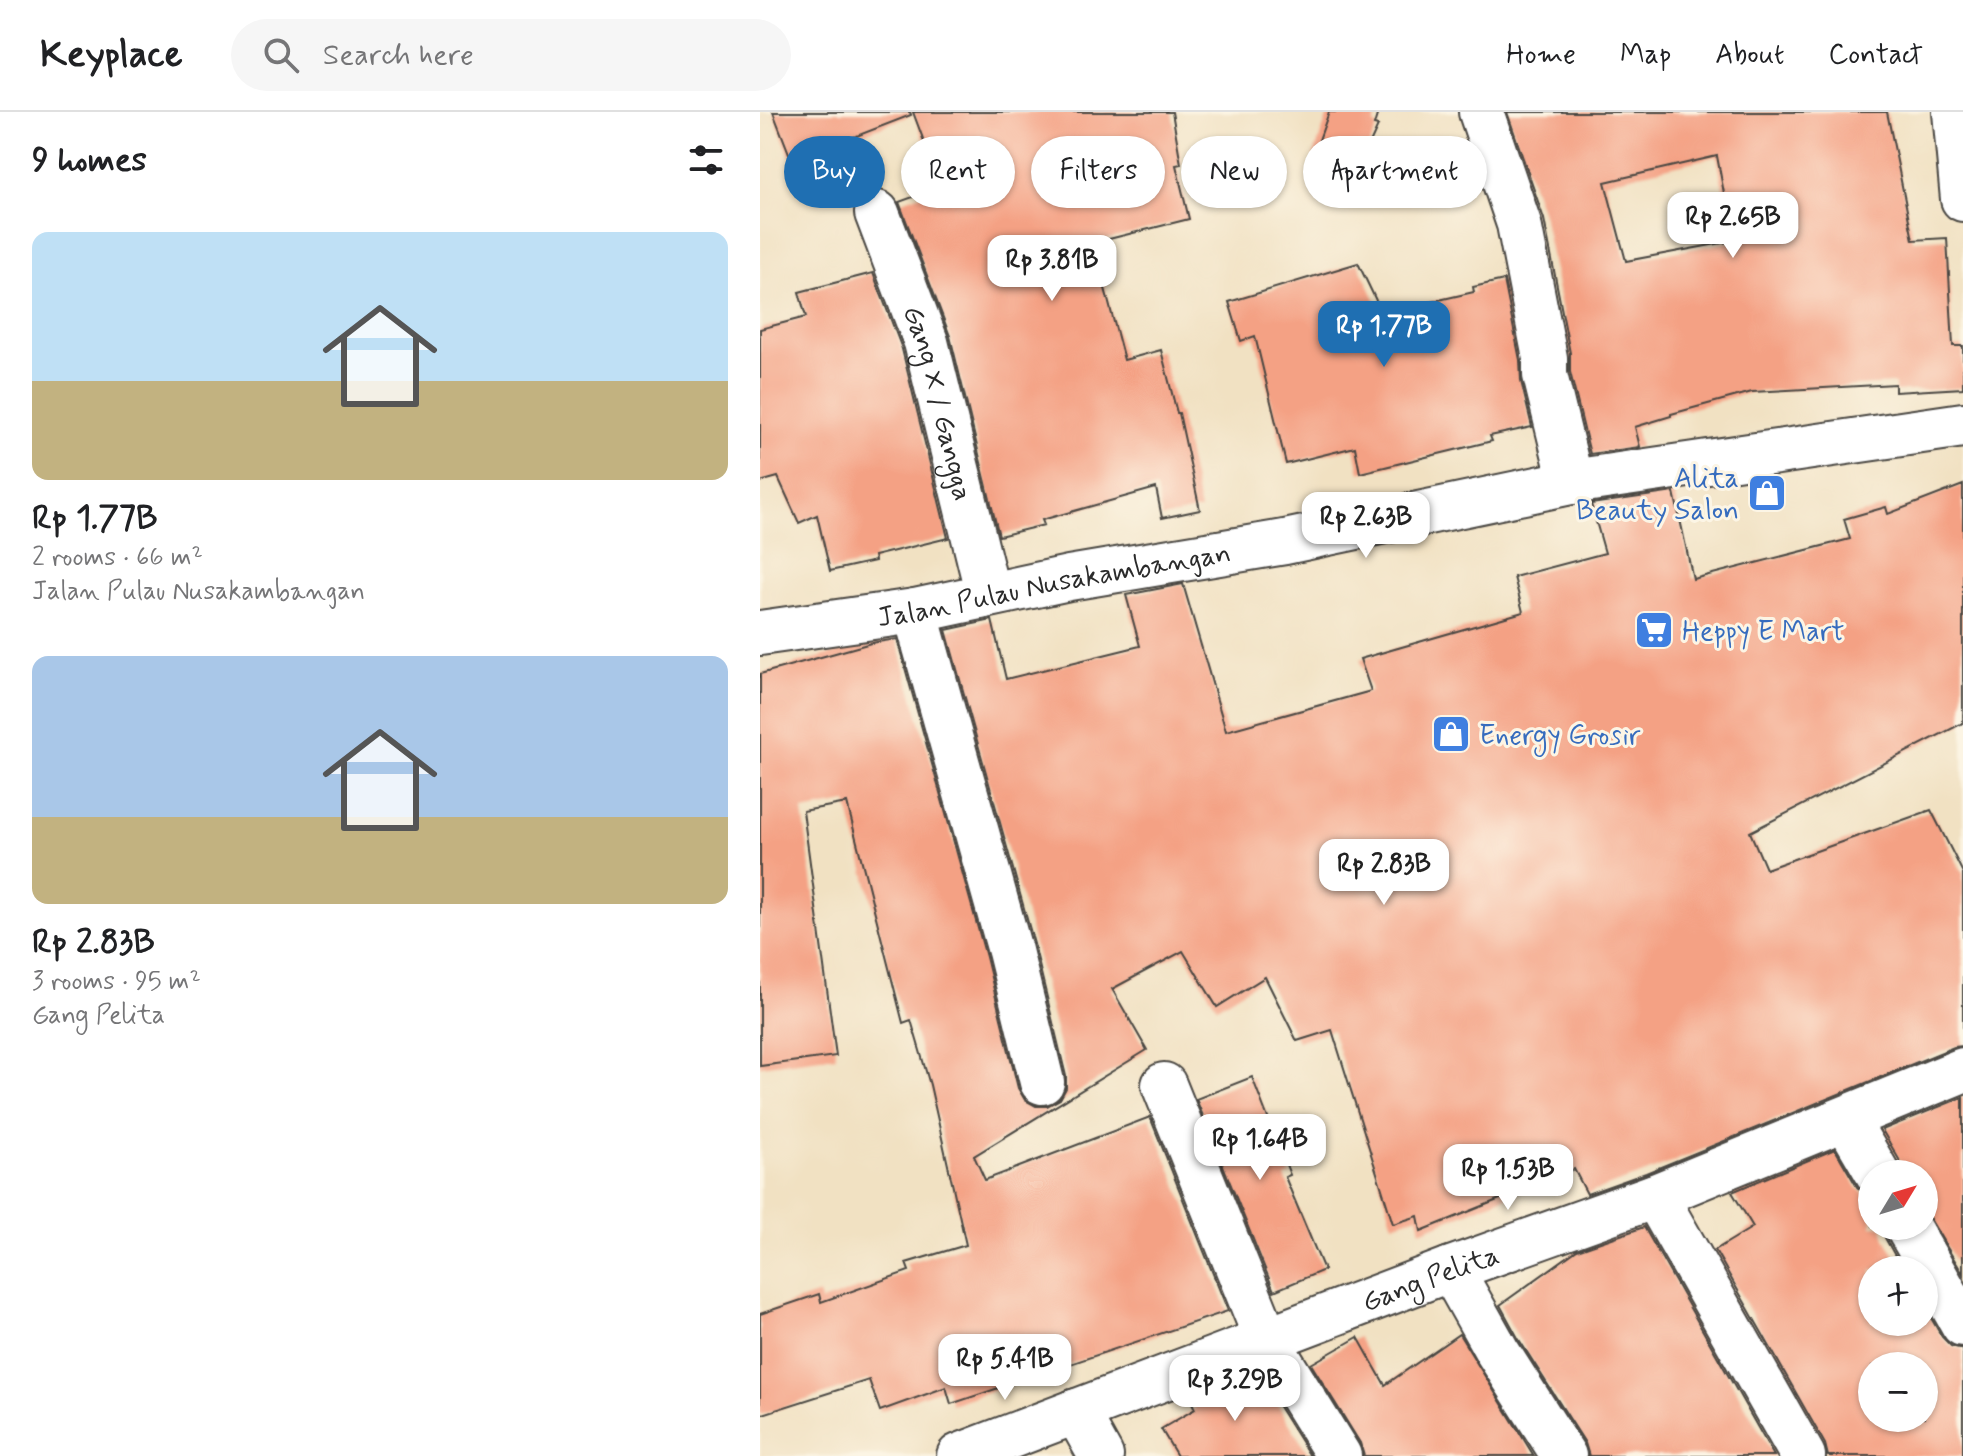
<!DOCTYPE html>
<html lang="en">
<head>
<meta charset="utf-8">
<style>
	body { margin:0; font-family:Mynerve,sans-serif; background:#f6f6f6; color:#202124; height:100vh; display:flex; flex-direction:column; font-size:30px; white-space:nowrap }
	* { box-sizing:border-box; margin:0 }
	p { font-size:26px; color:#757577 }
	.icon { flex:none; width:44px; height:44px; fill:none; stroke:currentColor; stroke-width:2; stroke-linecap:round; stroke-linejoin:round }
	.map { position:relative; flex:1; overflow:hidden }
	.sheet { display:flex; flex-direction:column; background:#fff; width:760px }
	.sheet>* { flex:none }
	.hud { position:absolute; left:24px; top:24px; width:760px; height:72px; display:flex; gap:16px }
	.needle { width:52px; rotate:52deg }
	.fabs { position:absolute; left:1098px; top:1048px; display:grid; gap:16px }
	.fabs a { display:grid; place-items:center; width:80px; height:80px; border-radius:50%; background:#fff; box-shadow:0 2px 6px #0004; font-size:40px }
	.price { position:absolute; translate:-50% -68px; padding:0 18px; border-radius:16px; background:#fff; color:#222; font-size:26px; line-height:52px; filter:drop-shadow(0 2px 4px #0008) }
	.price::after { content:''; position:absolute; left:50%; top:48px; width:24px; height:18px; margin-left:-12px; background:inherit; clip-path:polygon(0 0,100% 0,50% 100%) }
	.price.active { background:#1f6fb2; color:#fff }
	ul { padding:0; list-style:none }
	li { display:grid; align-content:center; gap:16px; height:424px; padding:0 32px }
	li span { display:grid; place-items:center; height:248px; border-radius:16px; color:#555 }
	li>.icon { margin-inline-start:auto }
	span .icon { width:144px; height:144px; fill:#fffc; stroke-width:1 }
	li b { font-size:34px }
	h2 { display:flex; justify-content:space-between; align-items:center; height:96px; padding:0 32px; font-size:34px }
	.pill { padding:0 28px; border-radius:36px; background:#fff; box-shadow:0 2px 6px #0004; font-size:28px; line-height:72px }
	.pill.active { background:#1f6fb2; color:#fff }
	header { display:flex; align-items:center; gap:48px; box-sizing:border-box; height:112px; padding:0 40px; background:#fff; border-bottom:2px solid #e0e0e0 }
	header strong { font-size:38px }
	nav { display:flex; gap:44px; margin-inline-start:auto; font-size:28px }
	.search { width:560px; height:72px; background:#f6f6f6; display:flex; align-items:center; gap:20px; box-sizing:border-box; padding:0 28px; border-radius:44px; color:#757577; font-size:30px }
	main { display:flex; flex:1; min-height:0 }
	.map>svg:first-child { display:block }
	.building { fill:#f4a184; fill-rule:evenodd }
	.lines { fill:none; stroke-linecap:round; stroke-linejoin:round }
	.minor-casing { stroke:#494642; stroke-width:48 }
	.minor { stroke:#fff; stroke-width:44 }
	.labels { text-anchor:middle; stroke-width:6; stroke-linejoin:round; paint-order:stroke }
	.street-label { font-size:28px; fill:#2b2b2b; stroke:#fcf5e5 }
	.shop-label { font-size:28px; fill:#366cbe; stroke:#fcf5e5; text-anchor:start }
</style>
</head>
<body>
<header>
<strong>Keyplace</strong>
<div class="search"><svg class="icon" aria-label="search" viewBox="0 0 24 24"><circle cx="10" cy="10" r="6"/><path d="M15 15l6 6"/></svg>Search here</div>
<nav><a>Home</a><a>Map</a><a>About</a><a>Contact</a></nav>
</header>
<main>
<section class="sheet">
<h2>9 homes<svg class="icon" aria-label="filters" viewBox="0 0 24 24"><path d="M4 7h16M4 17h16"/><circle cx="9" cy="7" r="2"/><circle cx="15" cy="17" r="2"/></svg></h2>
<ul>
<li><span style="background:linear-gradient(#bfe0f5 60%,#c2b280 0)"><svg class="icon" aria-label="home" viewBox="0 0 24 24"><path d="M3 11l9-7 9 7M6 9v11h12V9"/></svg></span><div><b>Rp 1.77B</b><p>2 rooms · 66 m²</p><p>Jalan Pulau Nusakambangan</p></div></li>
<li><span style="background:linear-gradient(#a9c7e8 65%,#c2b280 0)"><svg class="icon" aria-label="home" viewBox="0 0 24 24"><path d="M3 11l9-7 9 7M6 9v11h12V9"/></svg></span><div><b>Rp 2.83B</b><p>3 rooms · 95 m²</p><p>Gang Pelita</p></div></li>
</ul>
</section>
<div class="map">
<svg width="1203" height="1344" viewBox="0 0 1203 1344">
	<rect width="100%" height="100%" fill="#fcf5e5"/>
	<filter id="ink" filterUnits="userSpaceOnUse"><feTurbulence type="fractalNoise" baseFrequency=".0125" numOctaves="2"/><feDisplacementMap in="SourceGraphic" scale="16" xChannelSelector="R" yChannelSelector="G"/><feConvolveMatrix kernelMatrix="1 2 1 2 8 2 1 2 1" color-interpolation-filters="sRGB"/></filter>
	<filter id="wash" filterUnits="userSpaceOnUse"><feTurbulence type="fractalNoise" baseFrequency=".006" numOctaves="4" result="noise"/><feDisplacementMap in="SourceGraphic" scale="32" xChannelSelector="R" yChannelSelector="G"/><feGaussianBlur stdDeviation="1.8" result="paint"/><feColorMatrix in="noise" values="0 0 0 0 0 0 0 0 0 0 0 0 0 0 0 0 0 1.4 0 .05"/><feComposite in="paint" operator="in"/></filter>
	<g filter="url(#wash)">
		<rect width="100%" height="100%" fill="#f1e1c2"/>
		<g id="blocks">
			<!-- building -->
			<g class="building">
				<polygon points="13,0 150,0 151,3 32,49"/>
				<polygon points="153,0 412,0 421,52 416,53 429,107 333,131 364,248 401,238 417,301 419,301 440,398 402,406 396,376 282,408 284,413 239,424 190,224 139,90 181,75"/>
				<polygon points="569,0 618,0 614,13 618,14 597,60 553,45"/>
				<path d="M747 0H1127L1153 128 1187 126 1193 234H1203V276L1135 280V272L992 280 911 302V304L875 315 880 335 830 342 810 260V241L784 107ZM957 44 973 129 866 149 845 70Z"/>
				<polygon points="598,151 622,201 714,180 713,175 744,168 760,248 761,269 772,315 730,324 732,329 600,361 595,335 526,352 495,224 481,229 469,190"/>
				<polygon points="113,161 142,237 188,426 114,444 115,449 70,459 57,403 39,411 18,365 0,370 0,217 46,205 39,180"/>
				<polygon points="1203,373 1203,611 990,720 1006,757 1171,698 1203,761 1203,934 1194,935 886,1061 827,1082 814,1057 661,1119 658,1104 633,1112 572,918 537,929 505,865 457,895 423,839 352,877 387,938 214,1044 225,1068 390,1005 468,1199 191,1292 186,1275 120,1299 109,1268 0,1303 0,1202 59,1182 61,1190 149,1159 146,1151 206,1133 170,973 151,908 143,911 87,691 43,699 76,944 0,954 0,562 111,531 137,527 226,845 258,976 265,988 276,994 287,994 300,987 306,976 306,964 274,832 186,518 232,508 246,567 380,534 366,483 423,472 466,619 611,579 600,547 763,500 754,465 845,441 831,392 914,380 933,467 1090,427 1084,407 1126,395 1128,402"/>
				<polygon points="492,965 530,1063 525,1065 564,1158 514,1179 436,987"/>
				<polygon points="1203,985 1203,1162 1164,1097 1164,1062 1143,1062 1140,1049 1122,1018"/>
				<path d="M1075 1037 1097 1075 1105 1083 1112 1086V1114H1122L1125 1126 1143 1158H1112V1210H1164V1194L1182 1225 1191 1234 1203 1237V1344H1068L1065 1332 955 1138 993 1115 972 1080ZM1112 1254H1164V1306H1112Z"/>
				<polygon points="884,1115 1014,1344 829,1344 825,1331 758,1226 740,1193 817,1138"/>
				<polygon points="699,1222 774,1344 604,1344 600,1331 551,1252 598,1225 625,1273"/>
				<polygon points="496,1258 550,1344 417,1344 401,1317 435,1297 429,1284"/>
			</g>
		</g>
	</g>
	<g filter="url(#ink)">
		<use href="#blocks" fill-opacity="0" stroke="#494642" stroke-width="2"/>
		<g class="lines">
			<!-- minor casing -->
			<g class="minor-casing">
				<g id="minor">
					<polyline points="721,0 759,112 785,246 785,263 811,370"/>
					<polyline points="1195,0 1203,87"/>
					<path id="s1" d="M117 101 166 230 228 483"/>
					<polyline points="155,499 250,839 282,970"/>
					<path id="s2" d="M0 521 155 499 309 466 525 430 811 370 1203 313"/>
					<polyline points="404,973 506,1226 579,1344"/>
					<polyline points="1086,1007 1118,1062"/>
					<polyline points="895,1084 1043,1344"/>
					<polyline points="1147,1114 1203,1212"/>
					<polyline points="691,1157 737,1239 804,1344"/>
					<polyline points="316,1299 341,1344"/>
					<path id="s3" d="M199 1344 691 1157 895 1084 1203 958"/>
				</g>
			</g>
			<!-- minor -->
			<use href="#minor" class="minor"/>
		</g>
	</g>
	<!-- icons -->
	<defs>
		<g id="shop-square" transform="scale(2)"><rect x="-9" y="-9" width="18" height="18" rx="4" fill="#3f7fe0" stroke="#fcf5e5"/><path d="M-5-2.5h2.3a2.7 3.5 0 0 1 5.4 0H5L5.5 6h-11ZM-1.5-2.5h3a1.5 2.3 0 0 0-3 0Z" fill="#fff"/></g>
		<g id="supermarket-square" transform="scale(2)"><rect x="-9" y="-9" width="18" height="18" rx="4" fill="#3f7fe0" stroke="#fcf5e5"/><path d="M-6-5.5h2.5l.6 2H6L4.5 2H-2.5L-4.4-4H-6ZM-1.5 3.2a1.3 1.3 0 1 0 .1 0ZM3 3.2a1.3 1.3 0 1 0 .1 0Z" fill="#fff"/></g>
	</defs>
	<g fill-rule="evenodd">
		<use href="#shop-square" x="1007" y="381"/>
		<use href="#supermarket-square" x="894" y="518"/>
		<use href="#shop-square" x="691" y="622"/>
	</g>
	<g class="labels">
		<!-- street labels -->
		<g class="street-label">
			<text dy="10" stroke="none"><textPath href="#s1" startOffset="200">Gang X / Gangga</textPath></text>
			<text dy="10" stroke="none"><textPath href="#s2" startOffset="298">Jalan Pulau Nusakambangan</textPath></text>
			<text dy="10" stroke="none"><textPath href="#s3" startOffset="504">Gang Pelita</textPath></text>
		</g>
		<!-- shop labels -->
		<g class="shop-label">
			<text x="979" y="375" text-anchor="end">Alita<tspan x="979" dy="32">Beauty Salon</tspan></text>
			<text x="922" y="528">Heppy E Mart</text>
			<text x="719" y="632">Energy Grosir</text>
		</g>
	</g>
</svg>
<div class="fabs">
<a><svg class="needle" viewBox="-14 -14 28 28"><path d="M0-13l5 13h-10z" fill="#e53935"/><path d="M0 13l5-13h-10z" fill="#757577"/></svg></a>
<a>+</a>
<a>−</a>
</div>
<b class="price" style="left:973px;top:148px">Rp 2.65B</b>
<b class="price" style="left:292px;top:191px">Rp 3.81B</b>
<b class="price active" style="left:624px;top:257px">Rp 1.77B</b>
<b class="price" style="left:606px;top:448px">Rp 2.63B</b>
<b class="price" style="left:624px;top:795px">Rp 2.83B</b>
<b class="price" style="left:500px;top:1070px">Rp 1.64B</b>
<b class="price" style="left:748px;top:1100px">Rp 1.53B</b>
<b class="price" style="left:245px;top:1290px">Rp 5.41B</b>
<b class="price" style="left:475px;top:1311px">Rp 3.29B</b>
<div class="hud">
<a class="pill active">Buy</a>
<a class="pill">Rent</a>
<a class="pill">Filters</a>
<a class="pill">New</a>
<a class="pill">Apartment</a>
</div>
</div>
</main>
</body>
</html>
